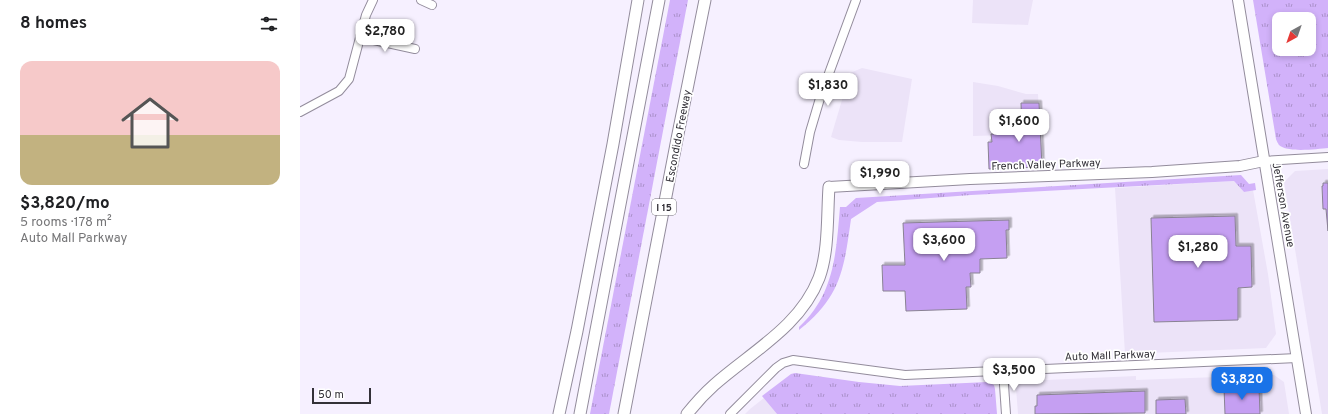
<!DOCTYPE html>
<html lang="en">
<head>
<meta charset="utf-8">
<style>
	body { margin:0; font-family:Overpass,sans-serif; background:#f6f6f6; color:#202124; height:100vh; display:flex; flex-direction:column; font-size:15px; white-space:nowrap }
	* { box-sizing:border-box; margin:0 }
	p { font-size:13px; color:#757577 }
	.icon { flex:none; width:22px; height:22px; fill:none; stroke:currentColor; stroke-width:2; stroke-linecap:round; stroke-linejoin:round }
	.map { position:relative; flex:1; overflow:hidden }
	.panel { display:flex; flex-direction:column; background:#fff; width:300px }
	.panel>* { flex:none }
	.needle { width:26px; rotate:220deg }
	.buttons { position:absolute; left:972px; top:12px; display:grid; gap:8px }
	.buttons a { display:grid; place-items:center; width:44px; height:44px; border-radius:8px; background:#fff; box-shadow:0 2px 6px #0003; font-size:20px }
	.scale { position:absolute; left:12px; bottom:10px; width:59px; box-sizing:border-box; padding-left:4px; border:2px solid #333138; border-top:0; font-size:11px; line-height:14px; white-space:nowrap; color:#333138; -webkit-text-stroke:3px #fff; paint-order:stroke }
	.price { position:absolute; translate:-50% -34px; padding:0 9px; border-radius:8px; background:#fff; color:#222; font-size:13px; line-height:26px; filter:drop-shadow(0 1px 2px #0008) }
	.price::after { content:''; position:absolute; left:50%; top:24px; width:12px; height:9px; margin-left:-6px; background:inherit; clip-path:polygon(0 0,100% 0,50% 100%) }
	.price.active { background:#1a73e8; color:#fff }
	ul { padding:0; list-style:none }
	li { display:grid; align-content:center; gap:8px; height:212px; padding:0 20px }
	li+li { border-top:1px solid #e0e0e0 }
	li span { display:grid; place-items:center; height:124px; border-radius:12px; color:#555 }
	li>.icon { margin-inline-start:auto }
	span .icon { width:72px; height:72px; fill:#fffc; stroke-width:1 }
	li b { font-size:17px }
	h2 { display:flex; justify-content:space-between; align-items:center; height:48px; padding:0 20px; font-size:17px }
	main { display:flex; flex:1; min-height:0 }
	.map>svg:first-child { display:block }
	.built { fill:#ece3f8 }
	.grass { fill:url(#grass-tufts); fill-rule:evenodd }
	.building { fill:#c59ff2; stroke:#898293; filter:url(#shadow) }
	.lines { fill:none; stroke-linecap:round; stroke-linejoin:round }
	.minor-casing { stroke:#938c9c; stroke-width:10 }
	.major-casing { stroke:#938c9c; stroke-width:12 }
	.highway-casing { stroke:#938c9c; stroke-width:13 }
	.minor { stroke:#fff; stroke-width:8 }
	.major { stroke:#fff; stroke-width:10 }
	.highway { stroke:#fff; stroke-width:11 }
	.labels { text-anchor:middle; stroke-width:3.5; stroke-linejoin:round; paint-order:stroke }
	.shield { fill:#fff; stroke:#706f74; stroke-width:1 }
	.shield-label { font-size:10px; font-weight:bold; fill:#333138 }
	.street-label { font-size:11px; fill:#333138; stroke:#fff }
</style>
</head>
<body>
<main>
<section class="panel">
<h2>8 homes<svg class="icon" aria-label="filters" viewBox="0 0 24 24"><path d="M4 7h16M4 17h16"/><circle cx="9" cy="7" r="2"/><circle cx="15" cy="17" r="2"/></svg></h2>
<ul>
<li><span style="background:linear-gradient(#f6c9c9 60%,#c2b280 0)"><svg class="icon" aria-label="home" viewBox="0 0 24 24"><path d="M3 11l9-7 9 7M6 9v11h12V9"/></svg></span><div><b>$3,820/mo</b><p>5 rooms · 178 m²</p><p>Auto Mall Parkway</p></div></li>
</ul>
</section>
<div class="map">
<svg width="1028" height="414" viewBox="0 0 1028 414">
	<defs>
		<pattern id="grass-tufts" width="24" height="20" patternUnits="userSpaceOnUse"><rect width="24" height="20" fill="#d2b2fa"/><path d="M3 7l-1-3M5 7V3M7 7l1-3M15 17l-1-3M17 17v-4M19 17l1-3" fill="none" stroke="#ab91cb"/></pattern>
		<filter id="shadow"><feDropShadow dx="2.5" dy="-2.5" stdDeviation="0" flood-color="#0004"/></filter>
	</defs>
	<rect width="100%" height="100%" fill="#f6f0ff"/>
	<!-- built -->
	<g class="built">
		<polygon points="673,0 733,0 728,25 672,23"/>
		<polygon points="562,68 612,79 602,142 562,142 539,140 531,137 550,73"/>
		<polygon points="673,82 698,86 726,94 738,94 740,134 673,136"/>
		<polygon points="1028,169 1028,414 1022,414 984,182 995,171"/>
		<polygon points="934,181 944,192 953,190 968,274 976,334 966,348 825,354 815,188"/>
		<polygon points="974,375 984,382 989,414 718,414 716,388 719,383 723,381 836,376 836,380"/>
		<polygon points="464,398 477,414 445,414 450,409"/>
	</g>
	<!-- grass -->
	<g class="grass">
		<polygon points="370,0 388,0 309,414 290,414"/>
		<path d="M953 0H1028V148C1017 149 987 153 979 145 979 145 976 140 976 139ZM979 19H1009V49H979Z"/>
		<path d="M941 175 949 184 955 183 956 190 944 192 934 181 671 195 577 202 551 219C544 269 541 297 499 330V327C535 294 536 252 540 207H546L556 198Z"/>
		<polygon points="495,373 559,382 600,386 688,382 694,385 695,389 697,414 477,414 462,396 491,374"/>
	</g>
	<!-- building -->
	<g class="building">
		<polygon points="721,103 739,103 742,167 689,169 688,142 692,142 691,134 722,134"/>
		<polygon points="1023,183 1028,183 1028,231 1026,209 1023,209 1022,186 1023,186"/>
		<polygon points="935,216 936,246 951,246 952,287 938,288 938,320 854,322 851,218"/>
		<polygon points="709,220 709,230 706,230 707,258 680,259 680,273 670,273 671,287 666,287 667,309 606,311 605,291 583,291 582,265 605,265 603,223"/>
		<polygon points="959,387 960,414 925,414 924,388"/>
		<polygon points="845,391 845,413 735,414 735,406 737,406 737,395"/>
		<polygon points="885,399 886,414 856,414 856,400"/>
	</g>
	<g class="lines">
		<!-- minor casing -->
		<g class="minor-casing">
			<g id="minor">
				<polyline points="121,0 132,5"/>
				<polyline points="60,37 115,49"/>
				<polyline points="0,112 39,91 49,79 66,15 73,0"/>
				<polyline points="964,161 1028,157"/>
				<polyline points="504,164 510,132 521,95 556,0"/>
				<polyline points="703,370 706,414"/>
				<polyline points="430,414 476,368 483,363 493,360 605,375 997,358"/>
			</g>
		</g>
		<!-- major casing -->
		<g class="major-casing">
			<g id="major">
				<polyline points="938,0 1006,414"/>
				<polyline points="529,187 670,179 852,172 940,166 964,161"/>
			</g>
		</g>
		<!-- highway casing -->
		<g class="highway-casing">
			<g id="highway">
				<polyline points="259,414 277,331 313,144 338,0"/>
				<polyline points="280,414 359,0"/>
				<polyline points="324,414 377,139 405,0"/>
				<path d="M387 414C395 404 404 394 414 385 451 352 500 327 519 278 529 251 527 215 529 187"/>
			</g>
		</g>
		<!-- minor -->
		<use href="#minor" class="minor"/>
		<!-- major -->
		<use href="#major" class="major"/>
		<!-- highway -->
		<use href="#highway" class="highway"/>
	</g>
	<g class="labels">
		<!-- shield labels -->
		<rect class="shield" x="352" y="199" width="24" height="16" rx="3"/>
		<g class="shield-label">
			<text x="364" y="211">I 15</text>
		</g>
		<!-- street labels -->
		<g class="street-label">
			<text transform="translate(378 136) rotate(-79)" y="4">Escondido Freeway</text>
			<text transform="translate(746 164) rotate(-2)" y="4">French Valley Parkway</text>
			<text transform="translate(984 205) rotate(80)" y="4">Jefferson Avenue</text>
			<text transform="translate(810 355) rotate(-2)" y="4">Auto Mall Parkway</text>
		</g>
	</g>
</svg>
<div class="buttons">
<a><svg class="needle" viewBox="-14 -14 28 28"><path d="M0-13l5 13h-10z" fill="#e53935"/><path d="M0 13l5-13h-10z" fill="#757577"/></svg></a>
</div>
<div class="scale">50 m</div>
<b class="price" style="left:85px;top:53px">$2,780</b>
<b class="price" style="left:528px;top:107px">$1,830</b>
<b class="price" style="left:719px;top:143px">$1,600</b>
<b class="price" style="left:580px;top:195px">$1,990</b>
<b class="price" style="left:644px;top:262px">$3,600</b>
<b class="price" style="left:898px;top:269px">$1,280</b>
<b class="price" style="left:714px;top:392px">$3,500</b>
<b class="price active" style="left:942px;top:401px">$3,820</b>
</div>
</main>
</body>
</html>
